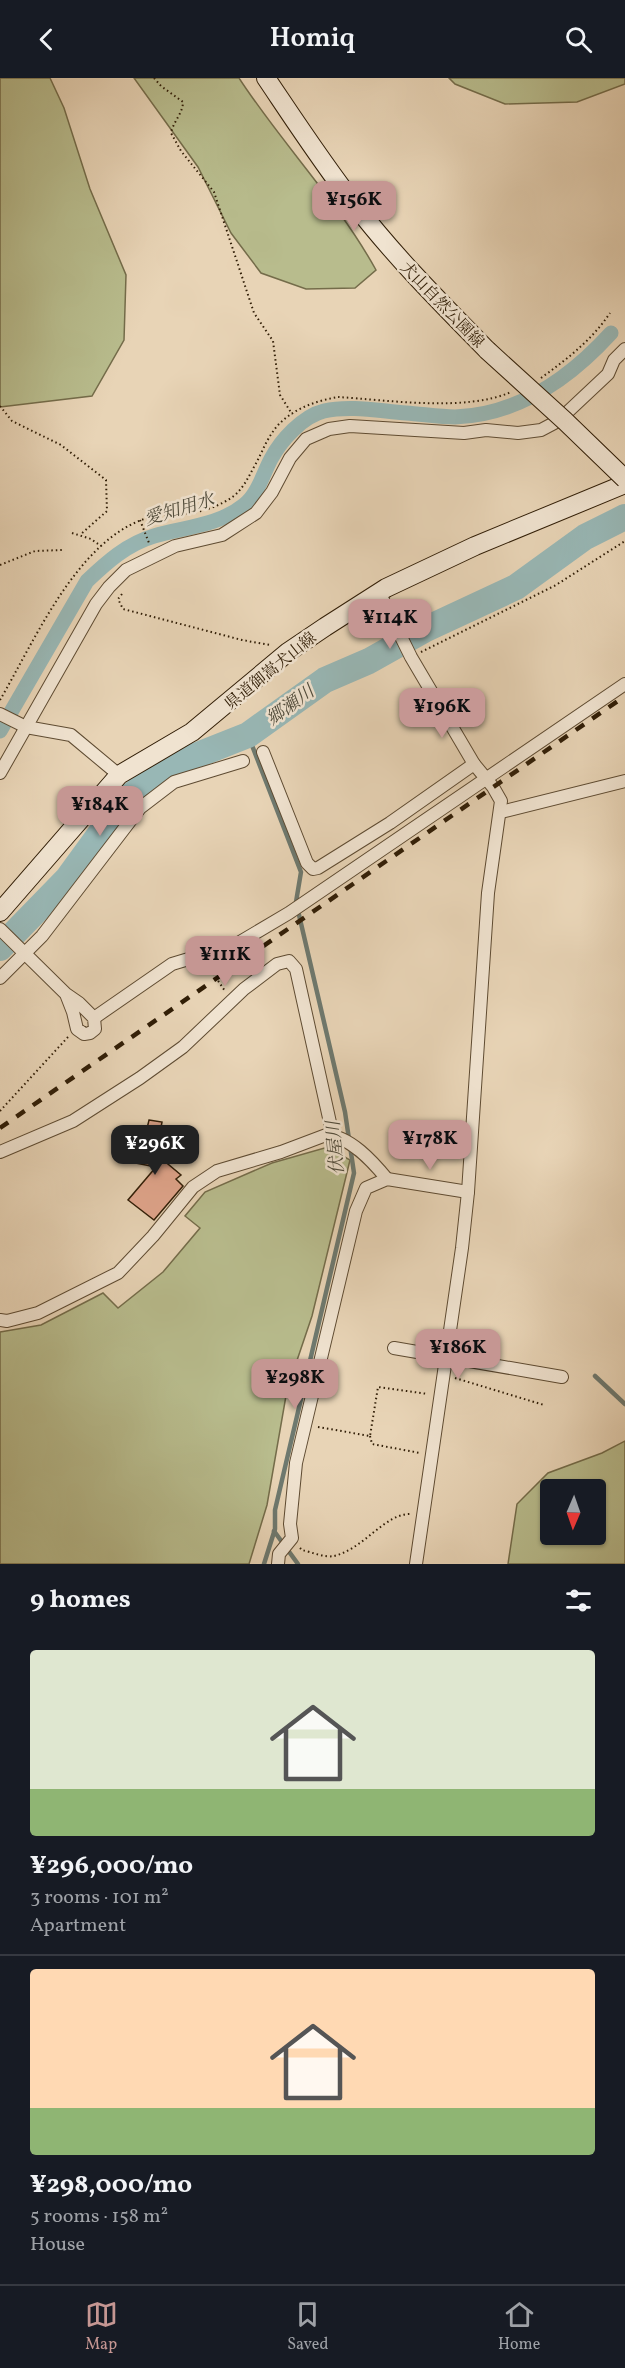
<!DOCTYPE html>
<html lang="en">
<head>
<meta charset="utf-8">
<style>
	body { margin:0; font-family:Vollkorn,"Noto Serif JP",serif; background:#242831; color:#f1f3f6; height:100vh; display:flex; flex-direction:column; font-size:22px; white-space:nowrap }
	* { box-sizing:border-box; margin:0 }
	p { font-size:20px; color:#9ea1a6 }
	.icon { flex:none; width:33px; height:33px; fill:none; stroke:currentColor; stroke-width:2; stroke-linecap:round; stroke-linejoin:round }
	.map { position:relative; height:1486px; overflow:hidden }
	.side { display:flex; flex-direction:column; background:#171b24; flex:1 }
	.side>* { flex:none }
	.needle { width:39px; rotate:182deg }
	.controls { position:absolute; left:540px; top:1401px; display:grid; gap:12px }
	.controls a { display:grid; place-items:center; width:66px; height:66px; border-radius:6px; background:#171b24; box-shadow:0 2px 4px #0004; font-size:30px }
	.price { position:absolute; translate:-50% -51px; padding:0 14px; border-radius:12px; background:#c59692; color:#111; font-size:20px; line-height:39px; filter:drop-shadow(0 2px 3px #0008) }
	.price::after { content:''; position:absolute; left:50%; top:36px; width:18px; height:14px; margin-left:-9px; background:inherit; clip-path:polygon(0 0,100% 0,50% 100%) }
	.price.current { background:#222; color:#fff }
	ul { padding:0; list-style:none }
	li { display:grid; align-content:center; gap:12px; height:318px; padding:0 30px }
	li+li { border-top:2px solid #363941 }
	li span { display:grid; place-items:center; height:186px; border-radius:6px; color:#555 }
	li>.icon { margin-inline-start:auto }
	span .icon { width:108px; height:108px; fill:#fffc; stroke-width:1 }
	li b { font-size:26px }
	h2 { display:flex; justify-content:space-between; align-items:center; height:72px; padding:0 30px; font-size:26px }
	header { display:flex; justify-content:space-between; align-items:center; height:78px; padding:0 30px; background:#171b24; font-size:27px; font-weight:600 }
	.menu { display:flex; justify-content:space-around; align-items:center; height:84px; border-top:2px solid #363941; background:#171b24; font-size:16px; color:#9ea1a6 }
	.menu a { display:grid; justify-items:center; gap:3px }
	.menu .current { color:#c59692 }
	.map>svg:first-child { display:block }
	.green { fill:#b8bc8d; stroke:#746c4a; stroke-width:1.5; fill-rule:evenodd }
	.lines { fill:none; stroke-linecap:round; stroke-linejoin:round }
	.stream { stroke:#6e796f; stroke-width:4.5 }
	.canal { stroke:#98b7b5; stroke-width:15 }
	.river { stroke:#98b7b5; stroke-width:26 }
	.building { fill:#e2a68d; stroke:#301d06; stroke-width:1.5 }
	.street-casing { stroke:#5e4b32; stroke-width:14 }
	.secondary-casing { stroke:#301d06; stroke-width:20 }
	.path { stroke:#301d06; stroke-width:2; stroke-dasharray:1.5 3; stroke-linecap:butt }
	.street { stroke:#f0e3d0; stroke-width:12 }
	.secondary { stroke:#f0e3d0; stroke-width:18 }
	.rail { stroke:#301d06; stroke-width:4.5; stroke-dasharray:10 10; stroke-linecap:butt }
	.secondary-bridge-casing { stroke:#301d06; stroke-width:20; stroke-linecap:butt }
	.secondary-bridge { stroke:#f0e3d0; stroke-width:18 }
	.labels { text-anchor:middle; stroke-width:5; stroke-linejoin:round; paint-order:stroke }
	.street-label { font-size:16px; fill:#301d06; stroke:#f0e3d0 }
	.water-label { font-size:18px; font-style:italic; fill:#4f4b3b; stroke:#f0e3d0 }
</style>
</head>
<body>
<header><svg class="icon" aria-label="back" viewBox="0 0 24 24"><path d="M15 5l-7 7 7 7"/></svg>Homiq<svg class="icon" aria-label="search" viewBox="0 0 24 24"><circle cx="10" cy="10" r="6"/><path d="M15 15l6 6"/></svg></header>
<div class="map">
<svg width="625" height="1486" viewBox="0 0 625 1486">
	<rect width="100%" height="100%" fill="#e8d4b6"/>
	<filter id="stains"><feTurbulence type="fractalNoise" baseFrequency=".00333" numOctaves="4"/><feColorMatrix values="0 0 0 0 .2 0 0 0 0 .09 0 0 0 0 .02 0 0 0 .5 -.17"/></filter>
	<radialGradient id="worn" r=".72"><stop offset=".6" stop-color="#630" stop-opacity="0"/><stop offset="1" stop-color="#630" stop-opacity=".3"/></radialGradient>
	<!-- green -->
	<g class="green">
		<polygon points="0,0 50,0 64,30 90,111 126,197 124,262 92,318 0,329"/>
		<path d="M134 0H239C282 66 338 123 376 192L355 210 306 211 261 195 231 155 198 89Z"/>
		<polygon points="449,0 625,0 625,6 577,24 505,26 455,6"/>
		<polygon points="328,1069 350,1082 312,1238 287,1312 267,1427 249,1486 0,1486 0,1254 41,1247 103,1215 118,1230 163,1194 200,1150 185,1138 205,1114 272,1085"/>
		<path d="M625 1363V1486H508L517 1426 548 1395 602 1375ZM550 1412H596V1456H550Z"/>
	</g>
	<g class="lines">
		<!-- stream -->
		<g class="stream">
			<polyline points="248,657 301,794 296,824 345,1034 354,1095 275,1432 275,1451 264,1486"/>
			<polyline points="595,1298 625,1326"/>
			<polyline points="274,1453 298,1486"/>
		</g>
		<!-- canal -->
		<path class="canal" d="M0 653 87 503C107 484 127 466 154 458 185 449 218 448 244 427 258 416 263 396 271 381 281 362 303 338 324 333 350 327 379 333 406 335 422 336 439 339 455 339 518 337 570 300 611 255"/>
		<!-- river -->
		<polyline class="river" points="0,870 68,800 124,723 167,689 248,657 325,602 369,583 426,551 516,509 585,459 625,439"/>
	</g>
	<!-- building -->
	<polygon class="building" points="149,1042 162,1044 156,1076 181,1097 176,1101 183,1108 154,1142 128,1122 156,1089 135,1085 140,1062 144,1063"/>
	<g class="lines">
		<!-- street casing -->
		<g class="street-casing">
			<g id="street">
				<polyline points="379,514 411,579 474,686 493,709 501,723 488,815 468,1114 462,1170 416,1486"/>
				<polyline points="0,636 26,649 71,657 119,697"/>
				<polyline points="263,674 307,785 313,791 318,790 390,745 474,686"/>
				<polyline points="0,695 96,526 109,509 126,492 175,468 222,457 256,435 272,414 290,380 306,361 329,351 350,348 464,355 486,352 518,355 541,352 558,343 608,296 614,282 625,271"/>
				<polyline points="501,734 625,703"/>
				<polyline points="0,851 66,916 79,925 94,940 95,951 90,955 84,956 77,951 73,934 66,916"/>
				<polyline points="0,900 42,858 140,730 174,704 243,683"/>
				<polyline points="94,940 172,886 235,867 289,835 625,606"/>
				<polyline points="0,1074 73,1043 140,1000 183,969 244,911 277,886 289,883 296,891 333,1058"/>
				<path d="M0 1242 7 1243 38 1235 118 1195 153 1158 193 1109 217 1093 281 1074 326 1057C350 1058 373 1084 387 1101"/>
				<polyline points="394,1270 562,1299"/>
				<polyline points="278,1486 279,1476 292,1460 290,1446 296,1385 356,1133 366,1110 387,1101 468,1114"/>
			</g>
		</g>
		<!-- secondary casing -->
		<g class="secondary-casing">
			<g id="secondary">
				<path d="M266 0C295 43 323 86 355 127 395 179 441 225 487 272"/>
				<polyline points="0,834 119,697 192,654 288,574 325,549 386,510 475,468 625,406"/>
			</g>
		</g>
		<!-- path -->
		<g class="path">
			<path d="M154 0 161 8 183 24C183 35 173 44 171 55L181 73 214 114 254 235 273 263 280 317 292 336"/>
			<path d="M541 300C567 281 591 263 610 235"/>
			<polyline points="0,328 12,343 61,367 106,402 107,433 80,457"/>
			<polyline points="140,442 149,465"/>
			<polyline points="72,455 91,461 101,468"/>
			<polyline points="0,487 35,473 62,472"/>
			<polyline points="122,516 118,521 123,531 242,562 270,567"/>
			<polyline points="421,574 556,507 625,463"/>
			<path d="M0 622C35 562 76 465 144 441 152 438 162 438 171 438 193 436 217 431 235 417 244 409 249 398 255 387 261 377 265 365 272 355 286 333 314 323 338 319 388 322 466 334 511 314"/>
			<polyline points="208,888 225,913"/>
			<polyline points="0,1033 68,959"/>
			<polyline points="455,1300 544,1327"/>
			<polyline points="318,1349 370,1358 378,1309 428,1316"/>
			<polyline points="370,1358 372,1366 420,1375"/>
			<path d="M300 1470 302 1472C311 1474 325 1480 334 1478 364 1471 385 1435 411 1436"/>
		</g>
		<!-- street -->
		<use href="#street" class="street"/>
		<!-- secondary -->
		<use href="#secondary" class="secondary"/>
		<!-- rail -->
		<polyline class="rail" points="0,1050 625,618"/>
		<!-- secondary-bridge casing -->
		<g class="secondary-bridge-casing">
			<polyline id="secondary-bridge" points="487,272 565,343 625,401"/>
		</g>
		<!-- secondary-bridge -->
		<use href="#secondary-bridge" class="secondary-bridge"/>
	</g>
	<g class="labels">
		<!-- street labels -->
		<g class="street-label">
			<text transform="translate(443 226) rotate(46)" y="6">犬山自然公園線</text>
			<text transform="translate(270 592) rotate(-39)" y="6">県道御嵩犬山線</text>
		</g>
		<!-- water labels -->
		<g class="water-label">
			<text transform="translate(179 431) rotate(-17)" y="6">愛知用水</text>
			<text transform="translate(290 627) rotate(-36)" y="6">郷瀬川</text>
			<text transform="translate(335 1070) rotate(-95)" y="6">伏屋川</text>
		</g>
	</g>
	<rect width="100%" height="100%" filter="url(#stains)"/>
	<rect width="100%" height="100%" fill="url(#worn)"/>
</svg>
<div class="controls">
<a><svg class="needle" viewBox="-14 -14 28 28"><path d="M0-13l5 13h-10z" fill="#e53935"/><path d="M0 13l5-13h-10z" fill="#9ea1a6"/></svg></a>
</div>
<b class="price" style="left:354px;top:154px">¥156K</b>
<b class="price" style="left:390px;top:572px">¥114K</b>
<b class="price" style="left:442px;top:661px">¥196K</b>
<b class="price" style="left:100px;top:759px">¥184K</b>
<b class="price" style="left:225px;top:909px">¥111K</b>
<b class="price" style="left:430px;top:1093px">¥178K</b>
<b class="price current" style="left:155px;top:1098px">¥296K</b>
<b class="price" style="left:458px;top:1302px">¥186K</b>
<b class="price" style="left:295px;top:1332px">¥298K</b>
</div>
<section class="side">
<h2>9 homes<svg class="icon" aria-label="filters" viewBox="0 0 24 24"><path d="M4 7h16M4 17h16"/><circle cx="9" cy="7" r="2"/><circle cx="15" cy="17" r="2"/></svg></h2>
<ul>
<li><span style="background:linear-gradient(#dfe7d0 75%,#8fb573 0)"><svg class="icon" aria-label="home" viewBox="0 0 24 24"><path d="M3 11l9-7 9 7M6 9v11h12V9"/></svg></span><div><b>¥296,000/mo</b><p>3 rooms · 101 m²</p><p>Apartment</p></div></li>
<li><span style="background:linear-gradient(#ffd9b3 75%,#8fb573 0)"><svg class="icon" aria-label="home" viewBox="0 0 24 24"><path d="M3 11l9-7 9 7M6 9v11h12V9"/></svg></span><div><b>¥298,000/mo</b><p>5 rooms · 158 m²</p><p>House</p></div></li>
</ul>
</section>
<nav class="menu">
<a class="current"><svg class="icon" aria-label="map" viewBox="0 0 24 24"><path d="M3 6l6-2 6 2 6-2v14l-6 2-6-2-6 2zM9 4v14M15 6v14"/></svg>Map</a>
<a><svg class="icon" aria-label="saved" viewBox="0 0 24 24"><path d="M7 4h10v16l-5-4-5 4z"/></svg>Saved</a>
<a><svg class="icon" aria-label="home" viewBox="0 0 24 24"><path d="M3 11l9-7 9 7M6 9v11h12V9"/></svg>Home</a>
</nav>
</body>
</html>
